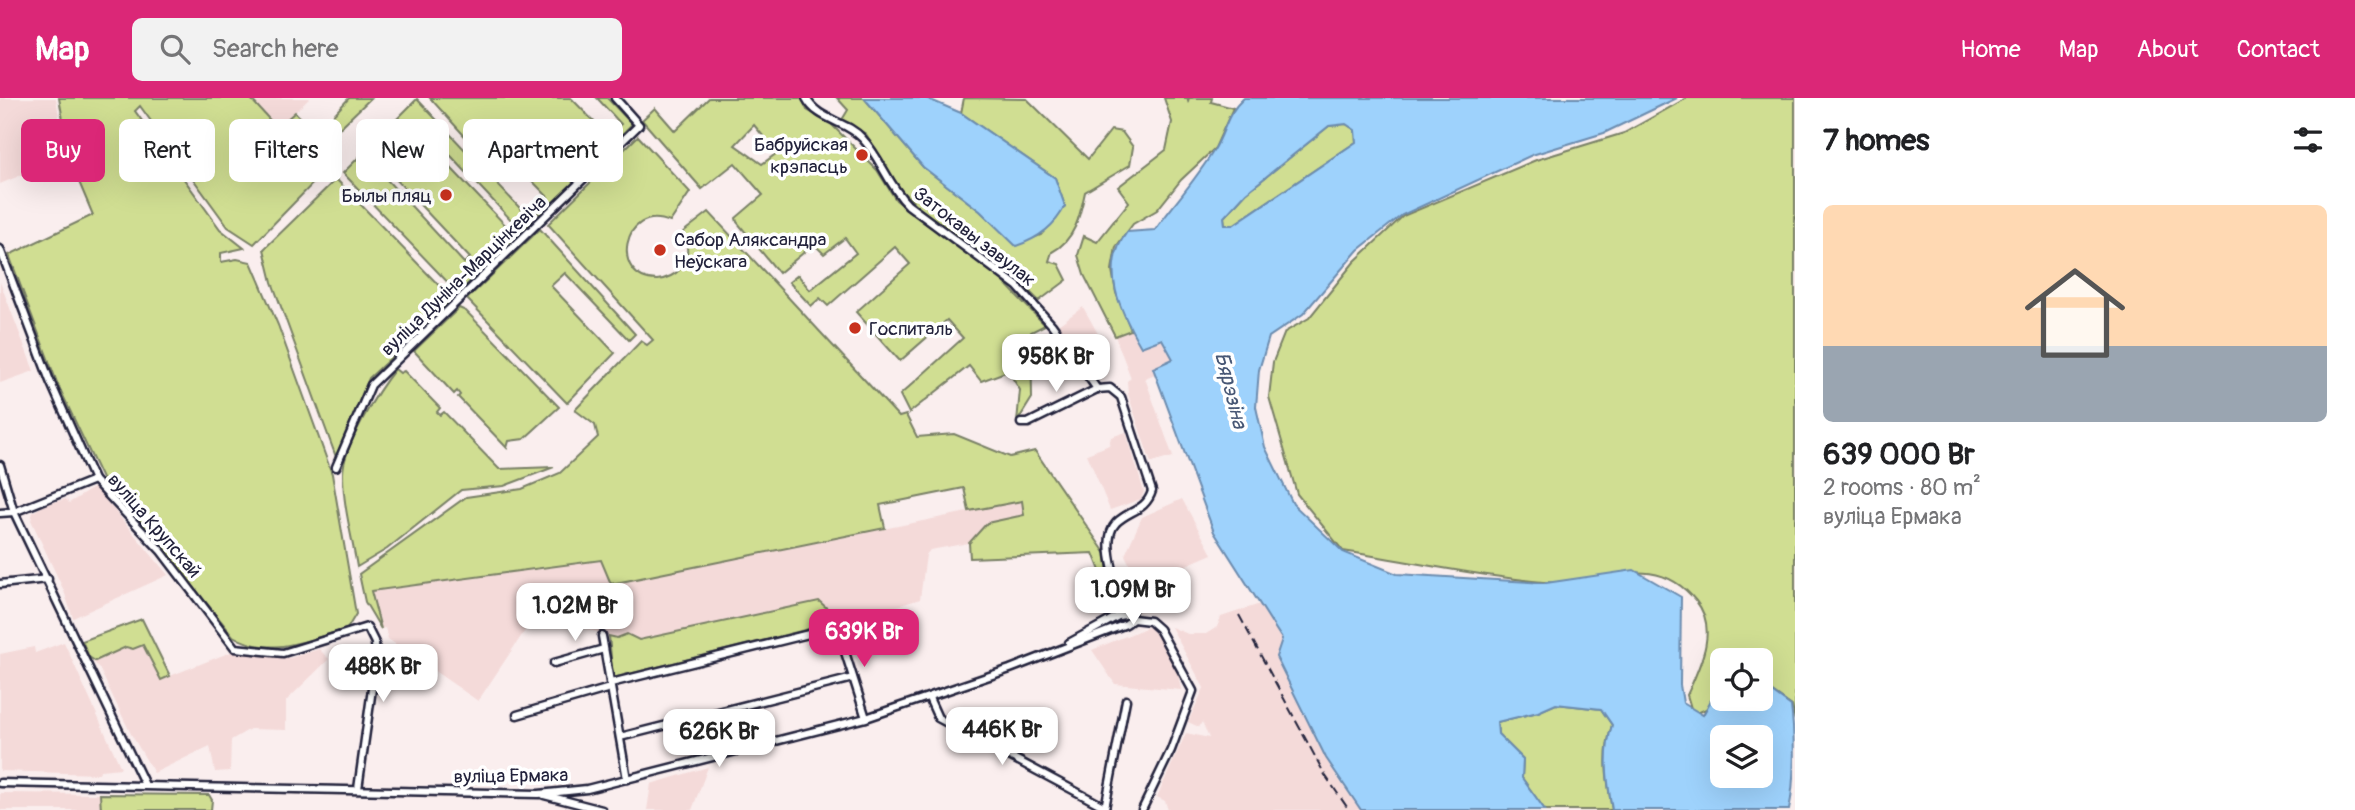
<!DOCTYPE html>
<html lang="en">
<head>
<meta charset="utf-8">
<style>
	body { margin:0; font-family:Pangolin,sans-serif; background:#f2f2f2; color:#202124; height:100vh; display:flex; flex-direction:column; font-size:26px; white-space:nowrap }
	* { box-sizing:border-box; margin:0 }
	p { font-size:23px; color:#757577 }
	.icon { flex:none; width:38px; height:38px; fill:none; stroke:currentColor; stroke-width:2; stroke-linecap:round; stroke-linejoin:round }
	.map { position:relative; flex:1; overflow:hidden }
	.details { display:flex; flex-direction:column; background:#fff; width:560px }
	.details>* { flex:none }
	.top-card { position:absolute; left:21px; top:21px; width:665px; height:63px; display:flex; gap:14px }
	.buttons { position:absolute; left:1710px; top:550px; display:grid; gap:14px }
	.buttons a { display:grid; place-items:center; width:63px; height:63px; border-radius:10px; background:#fff; box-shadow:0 7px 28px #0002; font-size:35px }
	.price { position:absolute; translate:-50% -60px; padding:0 16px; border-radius:14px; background:#fff; color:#222; font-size:23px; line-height:46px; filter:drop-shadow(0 2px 4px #0008) }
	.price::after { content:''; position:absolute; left:50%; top:42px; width:21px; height:16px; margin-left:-10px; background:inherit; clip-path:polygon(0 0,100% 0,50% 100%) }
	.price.on { background:#db2777; color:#fff }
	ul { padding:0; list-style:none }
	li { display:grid; align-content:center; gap:14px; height:371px; padding:0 28px }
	li span { display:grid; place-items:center; height:217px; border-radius:10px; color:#555 }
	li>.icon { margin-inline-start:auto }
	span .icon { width:126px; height:126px; fill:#fffc; stroke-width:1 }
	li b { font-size:30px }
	h2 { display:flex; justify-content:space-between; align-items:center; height:84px; padding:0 28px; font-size:30px }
	.tag { padding:0 24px; border-radius:10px; background:#fff; box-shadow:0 7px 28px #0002; font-size:24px; line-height:63px }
	.tag.on { background:#db2777; color:#fff }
	header { display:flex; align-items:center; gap:42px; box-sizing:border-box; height:98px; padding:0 35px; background:#db2777; color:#fff }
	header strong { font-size:33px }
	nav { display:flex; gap:38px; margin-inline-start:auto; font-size:24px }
	.search { width:490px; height:63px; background:#f2f2f2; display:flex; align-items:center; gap:18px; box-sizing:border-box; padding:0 24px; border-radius:10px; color:#757577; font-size:26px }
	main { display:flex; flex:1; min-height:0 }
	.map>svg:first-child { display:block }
	.built { fill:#f4dad9 }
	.green { fill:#d0de92; stroke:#798066; stroke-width:2; fill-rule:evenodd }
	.water { fill:#9ed2fc; stroke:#6c8caf; stroke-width:2; fill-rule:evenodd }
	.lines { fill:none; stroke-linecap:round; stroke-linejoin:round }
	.street-casing { stroke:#22223b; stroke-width:11 }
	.street { stroke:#fff; stroke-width:6 }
	.rail { stroke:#22223b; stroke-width:2; stroke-dasharray:10 5; stroke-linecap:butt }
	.poi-dot { fill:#c8321e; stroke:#fff; stroke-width:2.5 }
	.labels { text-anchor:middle; stroke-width:7; stroke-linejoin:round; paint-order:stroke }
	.poi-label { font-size:19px; fill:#22223b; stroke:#fff; text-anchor:end }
	.street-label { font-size:19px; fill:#22223b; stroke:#fff }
	.water-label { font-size:21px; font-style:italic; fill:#475775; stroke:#fff }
</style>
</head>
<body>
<header>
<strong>Map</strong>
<div class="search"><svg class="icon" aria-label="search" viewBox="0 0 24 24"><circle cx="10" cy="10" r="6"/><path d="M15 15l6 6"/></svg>Search here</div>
<nav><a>Home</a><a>Map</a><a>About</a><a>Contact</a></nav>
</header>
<main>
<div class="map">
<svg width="1795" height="712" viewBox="0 0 1795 712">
	<rect width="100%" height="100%" fill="#faeeee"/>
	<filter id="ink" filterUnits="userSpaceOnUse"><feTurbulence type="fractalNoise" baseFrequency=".0143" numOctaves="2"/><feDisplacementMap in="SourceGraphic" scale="14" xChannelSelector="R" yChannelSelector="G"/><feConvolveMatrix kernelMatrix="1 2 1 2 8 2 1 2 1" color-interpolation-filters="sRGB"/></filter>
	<g filter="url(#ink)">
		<!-- built -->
		<g class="built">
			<polygon points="0,0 56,0 67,68 48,73 45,67 0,86"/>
			<polygon points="250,0 310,0 278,30"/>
			<polygon points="0,184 34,273 0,285"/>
			<polygon points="1083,209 1106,250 1082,265 1058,227"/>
			<polygon points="1131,232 1141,249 1162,241 1173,261 1153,270 1155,276 1145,280 1173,359 1151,365 1128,296 1127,283 1131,280 1115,238"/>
			<polygon points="1126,334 1144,394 1141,401 1110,412 1087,356 1109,347 1111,339"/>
			<polygon points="95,389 168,477 73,520 64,493 31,422 33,414 47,406 66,401 69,405"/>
			<polygon points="1182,401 1212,456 1140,487 1125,457 1142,419"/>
			<polygon points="1022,403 1024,418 987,425 969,445 930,452 926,457 920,501 882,513 875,522 852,533 819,503 639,542 627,536 617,540 536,516 478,603 388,541 385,530 381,531 370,493 602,462 611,486"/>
			<polygon points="1260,506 1282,541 1276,559 1305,618 1337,679 1361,712 1168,712 1165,703 1157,699 1186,635 1209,640 1202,624 1199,629 1188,624 1204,590 1171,529 1188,536 1206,536 1217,529 1221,519"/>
			<polygon points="142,521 170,578 231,554 290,560 319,551 329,561 286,603 286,632 250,631 231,642 230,673 215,674 210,648 154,675 131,636 99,570 89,559 82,543"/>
			<polygon points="1148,529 1157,533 1177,568 1181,592 1115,586 1092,552"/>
			<polygon points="64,544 121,670 100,672 99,676 0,673 0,556 34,549 35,555"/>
			<polygon points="708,669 692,712 647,712 651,686"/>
			<polygon points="0,695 100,696 101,712 0,712"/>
		</g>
		<!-- green -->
		<g class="green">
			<path d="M59 0H250L277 30 295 14 310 29 295 50 328 70 254 146 228 129 140 8 135 13 220 131 244 150 221 155V164L237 161 251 164 278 227 332 376 356 516 347 531C308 541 272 561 233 538L142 425 104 385 58 287 9 157 93 117 71 65Z"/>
			<polygon points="349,0 371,0 325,44 317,35"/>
			<polygon points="430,0 571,0 608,38 621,26 597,0 607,0 632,26 541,118 535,111 548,99 504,54 491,67"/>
			<path d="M709 0H802L807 12 831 26 877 72 896 102 996 176 1045 227 1031 234 1032 300 1017 324 1020 292 1008 273 981 283 969 268 909 315 900 297 963 240 947 222 900 263 856 214 910 166 895 149 828 208 820 200 811 208 789 184 798 177 810 192 856 155 845 140 824 156 814 146 779 175 737 124 736 120 763 97 735 65 702 91 642 22 655 10 675 33ZM754 27 777 55 762 66 735 47Z"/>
			<path d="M837 0H864L923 69 980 113 1016 147 1041 137 1065 108 1055 80 961 15 964 0 1027 1 1088 61 1111 32 1122 34 1133 49 1130 67 1085 94C1080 118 1075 142 1052 154L1049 163 1059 166 1067 182 1039 203 1017 181 920 111 899 90 866 36 842 22 848 12Z"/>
			<polygon points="1164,0 1187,0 1188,3 1189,0 1212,0 1211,4 1233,10 1215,50 1181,82 1157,112 1133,126 1116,149 1112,172 1116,195 1131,232 1115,238 1084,177 1078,157 1084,138 1097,144 1129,104 1118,89 1166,52 1172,24"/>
			<path d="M1687 0H1795V622L1792 608 1761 586 1760 562H1722V600H1730L1693 617 1687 597C1700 568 1719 531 1696 503 1653 449 1601 489 1543 484 1476 478 1409 463 1343 453L1297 396 1269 299 1273 264 1285 234 1309 220 1354 164 1403 118 1536 62 1624 35Z"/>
			<path d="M417 1 533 124 458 195 343 75ZM421 26 515 126 510 132 415 32ZM378 62 470 160 464 165 374 68Z"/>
			<polygon points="1346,26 1355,32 1356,44 1233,127 1225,127 1224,119 1246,95 1329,28"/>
			<path d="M638 38 690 94 670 124C622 104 609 182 657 182 666 181 675 177 681 170 690 159 688 147 683 134L709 114 899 319 906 317 917 339 954 336 1010 359 1035 353 1106 456 1110 498 1093 455 970 460 969 445 987 425 1024 417 1022 403 969 413 964 390 880 407 885 430 611 486 601 462 371 493 381 531 365 504 359 476 466 399 522 391 560 375 598 339 595 327 575 312 641 243 647 247 653 242 548 126Z"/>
			<polygon points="336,81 453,202 369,280 336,359 272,184 264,151"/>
			<polygon points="540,131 635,236 629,242 565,175 551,188 615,255 567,305 467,201"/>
			<polygon points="459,210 466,213 559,309 524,341 509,343 507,350 458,299 460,297 457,293 454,296 414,253"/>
			<path d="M395 271 400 275 404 273 440 310 437 314 440 317 444 314 499 371 554 369 504 388 461 392 387 451 357 469C352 439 343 407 343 377 342 350 378 292 395 271Z"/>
			<polygon points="819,503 841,523 613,580 609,538 617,540 627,536 639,542"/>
			<polygon points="142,521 170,578 161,582 143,547 133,551 126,549 95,563 89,559 82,543"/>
			<path d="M1556 606 1601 611 1612 627C1602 656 1607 682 1612 712H1545L1522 680 1523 661 1498 636 1497 624 1538 614Z"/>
			<polygon points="100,696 209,697 212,702 211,712 101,712"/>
		</g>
		<!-- water -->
		<g class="water">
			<path d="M864 0H926L961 15 1055 80 1065 108C1055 128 1037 141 1016 148L980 113 923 69Z"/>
			<path d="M1244 0H1677L1604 35 1532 57 1402 117 1358 152 1303 216 1269 239 1259 272 1256 309 1265 349 1293 406 1343 454 1397 476 1546 485 1634 472 1681 499 1680 587 1683 605 1703 617 1711 602 1722 598 1760 600 1761 586 1791 608C1795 638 1795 683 1789 712H1612C1607 682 1603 656 1612 627L1601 611 1556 606 1538 614 1497 624 1498 636 1523 661 1522 680 1545 712H1361L1326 660 1276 559 1282 541 1214 434 1153 270 1173 261 1162 241 1141 249C1120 213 1099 171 1127 134L1155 132C1174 106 1197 80 1214 52 1226 33 1225 17 1244 0ZM1346 26 1355 32 1356 44 1233 127H1225L1224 119 1246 95 1329 28ZM1722 639H1760V677H1722Z"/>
		</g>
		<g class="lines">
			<!-- street casing -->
			<g class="street-casing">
				<g id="street">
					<path d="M806 0C818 23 846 22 862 40 881 60 888 87 908 107L1017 188 1052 227 1097 291 1110 290 1121 299 1152 393C1146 413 1129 412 1116 425 1099 443 1119 497 1130 515L1138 501 1169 487"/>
					<polyline points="0,151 50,283 94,382 161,453 235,550 283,555 367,529 375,545 376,562 358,691"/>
					<polyline points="1021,325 1028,325 1097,291"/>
					<polyline points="0,367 14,414 145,687"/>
					<polyline points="336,369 371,287 639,27 615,0"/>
					<polyline points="0,415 14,414 94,382"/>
					<polyline points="0,486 48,481"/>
					<polyline points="1133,521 1150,523 1159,531 1193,593 1171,652 1142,712"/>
					<polyline points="602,538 627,681"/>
					<polyline points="1069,545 1118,518 1131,516"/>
					<polyline points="554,565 604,551"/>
					<polyline points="611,585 837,529 866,620"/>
					<polyline points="929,600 938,620 1105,709"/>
					<polyline points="517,617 610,590"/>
					<polyline points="620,639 853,580"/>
					<polyline points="0,685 539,696 587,691 866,620 1010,571 1126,526 1133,521"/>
					<polyline points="544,697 602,712"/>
					<polyline points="1105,710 1126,602"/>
				</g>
			</g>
			<!-- street -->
			<use href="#street" class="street"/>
			<!-- rail -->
			<polyline class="rail" points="1239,517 1325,677 1349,712"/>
		</g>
	</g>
	<!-- markers -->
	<g class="poi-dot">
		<circle cx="862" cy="57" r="7"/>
		<circle cx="446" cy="97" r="7"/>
		<circle cx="660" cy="152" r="7"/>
		<circle cx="855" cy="230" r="7"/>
	</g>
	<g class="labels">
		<!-- poi labels -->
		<g class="poi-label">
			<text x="848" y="53">Бабруйская<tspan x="848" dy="22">крэпасць</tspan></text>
			<text x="432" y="104">Былы пляц</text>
			<text x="674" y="148" text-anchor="start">Сабор Аляксандра<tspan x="674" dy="22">Неўскага</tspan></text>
			<text x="869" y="237" text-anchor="start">Госпиталь</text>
		</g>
		<!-- street labels -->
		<g class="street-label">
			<text transform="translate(975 138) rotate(38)" y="7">Затокавы завулак</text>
			<text transform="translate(463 177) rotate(-44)" y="7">вуліца Дуніна-Марцінкевіча</text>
			<text transform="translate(155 427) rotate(49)" y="7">вуліца Крупскай</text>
			<text transform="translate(511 677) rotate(-1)" y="7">вуліца Ермака</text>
		</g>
		<!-- water labels -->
		<g class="water-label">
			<text transform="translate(1231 292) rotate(76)" y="7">Бярэзіна</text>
		</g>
	</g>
</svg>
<div class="buttons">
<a><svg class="icon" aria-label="locate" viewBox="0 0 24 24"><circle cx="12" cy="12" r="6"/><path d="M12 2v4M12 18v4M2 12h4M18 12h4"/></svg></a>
<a><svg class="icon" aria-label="layers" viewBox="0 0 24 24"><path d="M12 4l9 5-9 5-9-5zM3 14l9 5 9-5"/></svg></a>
</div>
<b class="price" style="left:1056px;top:296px">958K Br</b>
<b class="price" style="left:1133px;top:529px">1.09M Br</b>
<b class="price" style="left:575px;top:545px">1.02M Br</b>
<b class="price on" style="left:864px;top:571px">639K Br</b>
<b class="price" style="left:383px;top:606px">488K Br</b>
<b class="price" style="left:1002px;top:669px">446K Br</b>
<b class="price" style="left:719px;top:671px">626K Br</b>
<div class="top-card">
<a class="tag on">Buy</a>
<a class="tag">Rent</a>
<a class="tag">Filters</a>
<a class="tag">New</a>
<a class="tag">Apartment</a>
</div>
</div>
<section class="details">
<h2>7 homes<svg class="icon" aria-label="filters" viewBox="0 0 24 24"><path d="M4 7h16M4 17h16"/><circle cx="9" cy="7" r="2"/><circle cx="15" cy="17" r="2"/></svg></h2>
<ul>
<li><span style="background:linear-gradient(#ffd9b3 65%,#9aa5b1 0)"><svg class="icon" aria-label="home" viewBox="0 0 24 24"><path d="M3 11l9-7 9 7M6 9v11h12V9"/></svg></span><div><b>639 000 Br</b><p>2 rooms · 80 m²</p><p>вуліца Ермака</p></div></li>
</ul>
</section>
</main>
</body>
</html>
